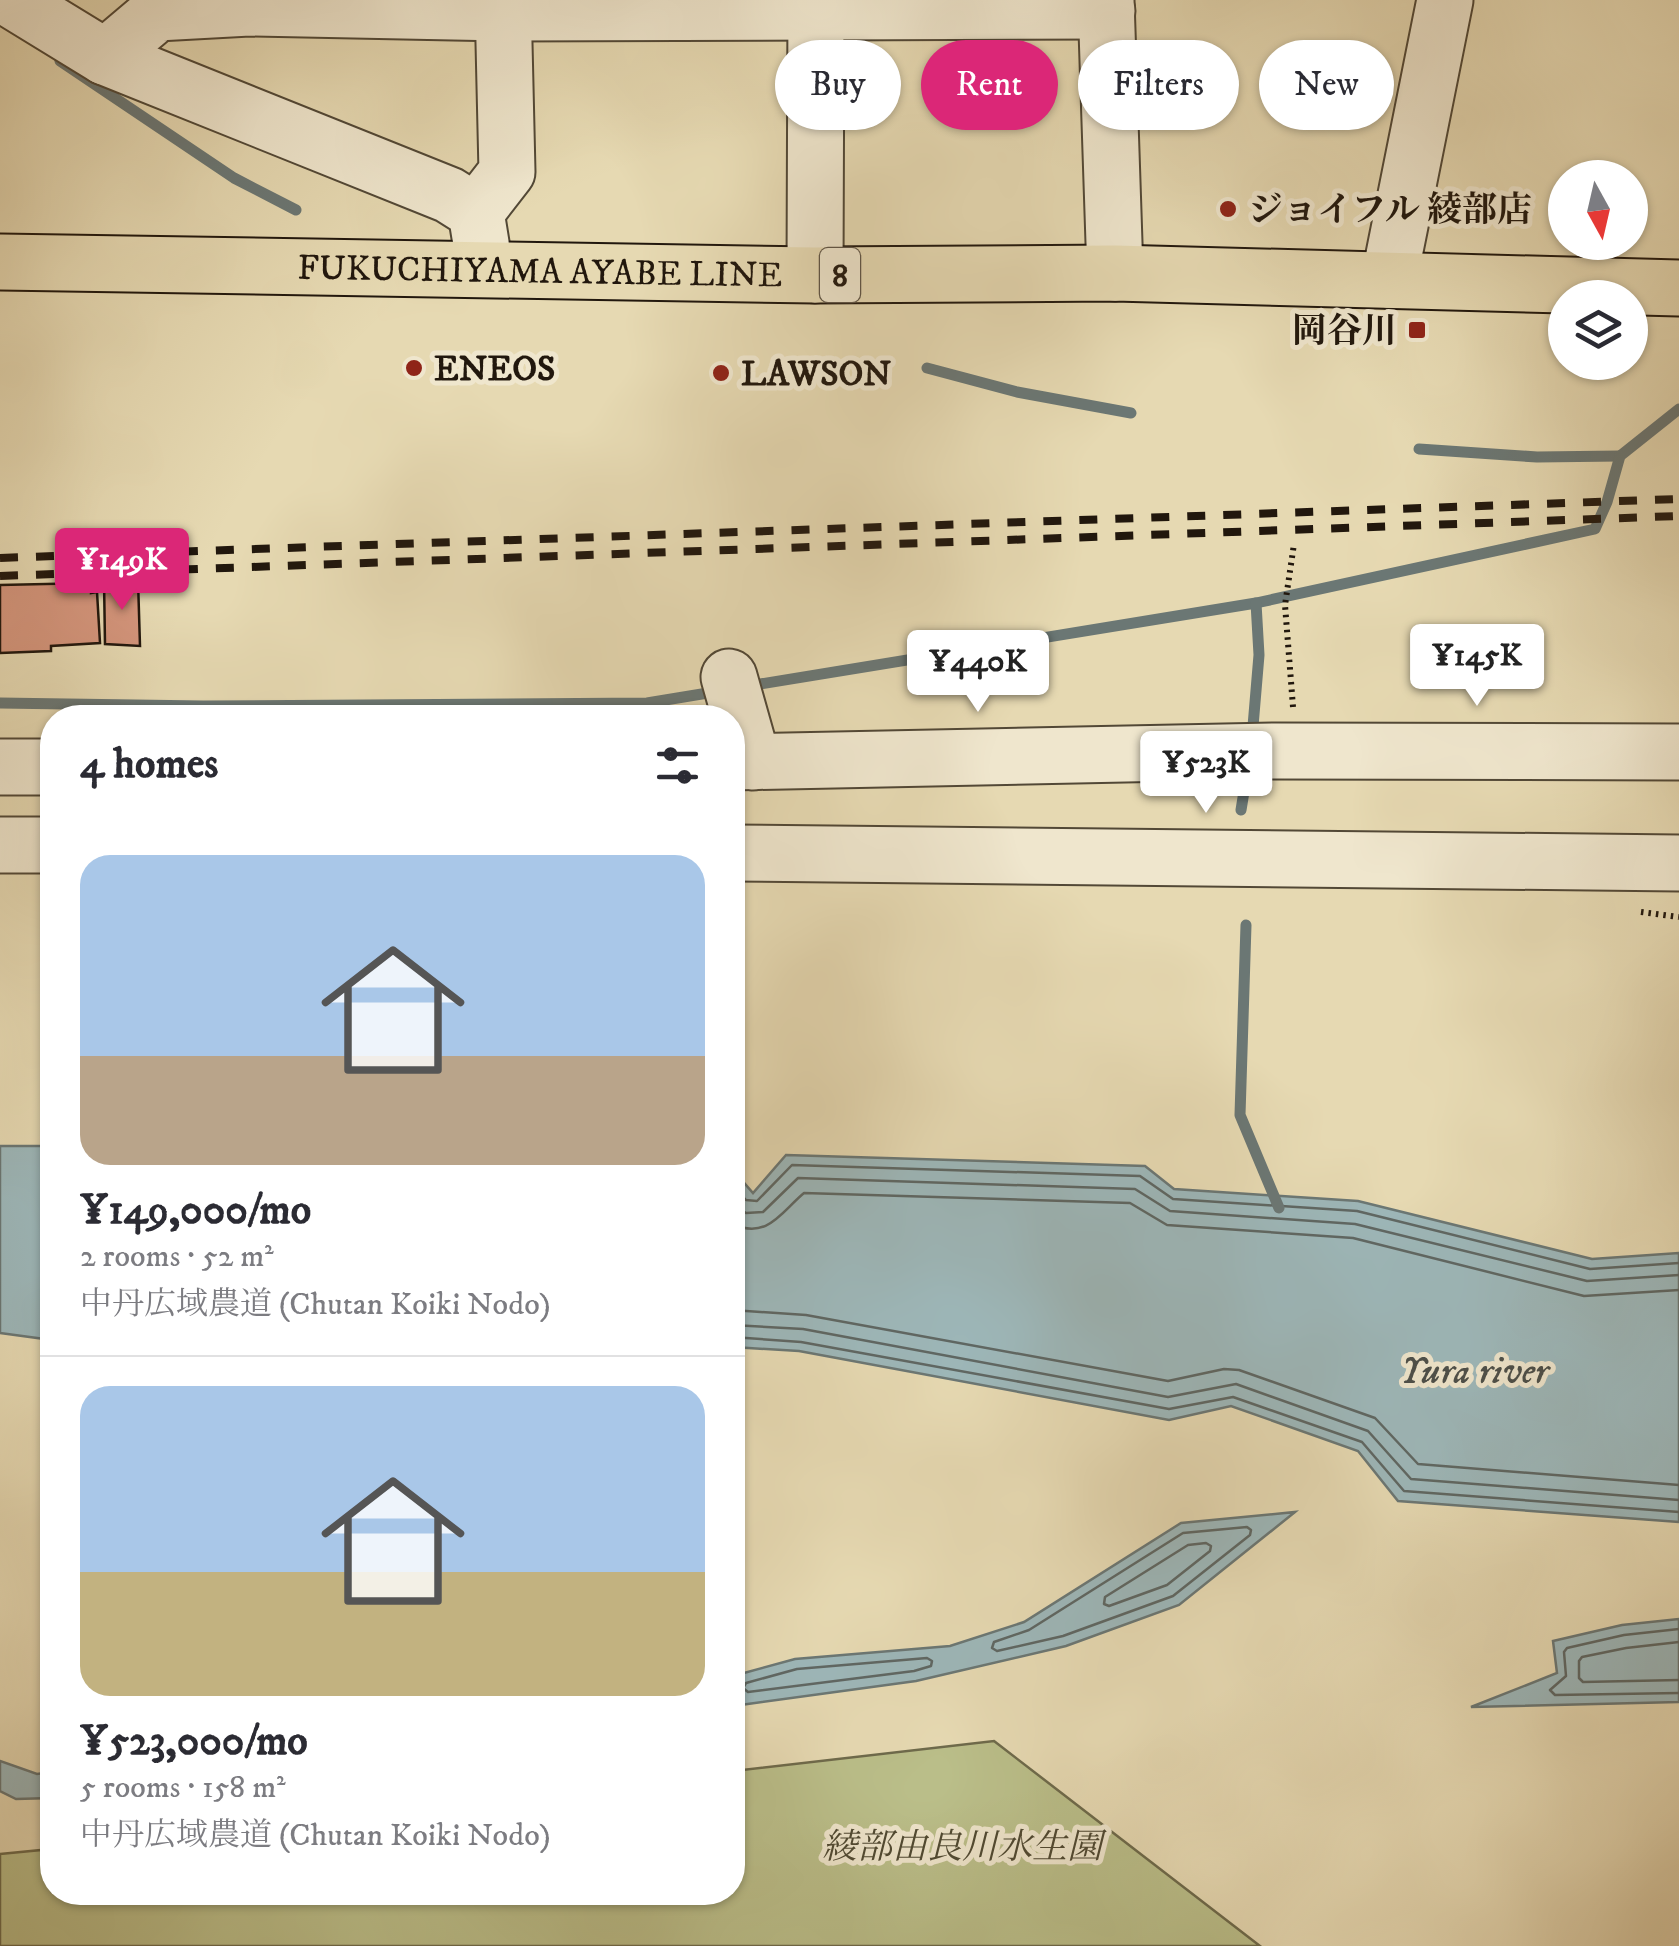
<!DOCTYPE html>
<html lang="en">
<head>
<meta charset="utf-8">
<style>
	body { margin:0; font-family:"IM FELL DW Pica","Noto Serif JP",serif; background:#f7f7f7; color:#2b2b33; height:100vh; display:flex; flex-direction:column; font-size:38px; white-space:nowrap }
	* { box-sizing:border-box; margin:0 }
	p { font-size:32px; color:#7c7c81 }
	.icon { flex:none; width:55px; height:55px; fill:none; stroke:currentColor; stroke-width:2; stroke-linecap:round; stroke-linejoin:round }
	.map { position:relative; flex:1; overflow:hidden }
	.details { position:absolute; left:40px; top:705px; width:705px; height:1200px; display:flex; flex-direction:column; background:#fff; border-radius:40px; box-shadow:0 2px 8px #0004 }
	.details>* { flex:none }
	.guide { position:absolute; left:775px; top:40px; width:752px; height:90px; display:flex; gap:20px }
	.needle { width:65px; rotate:172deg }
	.fabs { position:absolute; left:1548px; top:160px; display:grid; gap:20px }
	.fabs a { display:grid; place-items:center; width:100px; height:100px; border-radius:50%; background:#fff; box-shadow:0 2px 8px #0004; font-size:50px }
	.price { position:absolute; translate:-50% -85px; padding:0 22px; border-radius:10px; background:#fff; color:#222; font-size:32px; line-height:65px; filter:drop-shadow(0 2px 5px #0008) }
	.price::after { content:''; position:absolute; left:50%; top:60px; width:30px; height:22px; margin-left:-15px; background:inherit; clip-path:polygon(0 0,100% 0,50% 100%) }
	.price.current { background:#db2777; color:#fff }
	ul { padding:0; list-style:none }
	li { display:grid; align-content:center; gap:20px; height:530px; padding:0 40px }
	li+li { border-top:2px solid #e1e1e2 }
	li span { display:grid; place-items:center; height:310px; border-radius:30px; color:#555 }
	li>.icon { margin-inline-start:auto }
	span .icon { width:180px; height:180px; fill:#fffc; stroke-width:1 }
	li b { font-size:42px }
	h2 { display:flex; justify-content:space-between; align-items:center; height:120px; padding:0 40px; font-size:42px }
	.pill { padding:0 35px; border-radius:45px; background:#fff; box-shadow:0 2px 8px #0004; font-size:35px; line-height:90px }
	.pill.current { background:#db2777; color:#fff }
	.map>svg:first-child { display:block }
	.green { fill:#babe89; stroke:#6e6a4b; stroke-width:2.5 }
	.water { fill:#9db7b9; stroke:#6b7774; stroke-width:2.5 }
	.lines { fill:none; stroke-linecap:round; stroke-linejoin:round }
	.shore { stroke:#5f6763; stroke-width:2.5 }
	.stream { stroke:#6b7774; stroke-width:11 }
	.building { fill:#d4957c; stroke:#21170d; stroke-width:2.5 }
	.minor-casing { stroke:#524836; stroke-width:59 }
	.major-casing { stroke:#21170d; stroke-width:59 }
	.path { stroke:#21170d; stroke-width:6; stroke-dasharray:2.5 5; stroke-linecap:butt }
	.minor { stroke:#efe6cd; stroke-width:55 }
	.major { stroke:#e6d9b2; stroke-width:55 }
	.rail { stroke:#21170d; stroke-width:8; stroke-dasharray:18 18; stroke-linecap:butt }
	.poi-dot { fill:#8f2418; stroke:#efe6cd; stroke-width:4 }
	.labels { text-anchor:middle; stroke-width:10; stroke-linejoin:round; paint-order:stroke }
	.shield { fill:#efe6cd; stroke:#5f5547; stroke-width:2.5 }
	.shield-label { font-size:32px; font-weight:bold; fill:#21170d }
	.poi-label { font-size:35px; font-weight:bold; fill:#21170d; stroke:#efe6cd; text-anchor:start }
	.street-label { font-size:35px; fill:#21170d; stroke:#efe6cd }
	.park-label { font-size:35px; font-style:italic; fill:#4f4932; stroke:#efe6cd }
	.water-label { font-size:38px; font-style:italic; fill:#4c4f49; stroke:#efe6cd }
</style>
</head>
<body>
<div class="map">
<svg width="1679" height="1946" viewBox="0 0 1679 1946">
	<rect width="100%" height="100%" fill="#e6d9b2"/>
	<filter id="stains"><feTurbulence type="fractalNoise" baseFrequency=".002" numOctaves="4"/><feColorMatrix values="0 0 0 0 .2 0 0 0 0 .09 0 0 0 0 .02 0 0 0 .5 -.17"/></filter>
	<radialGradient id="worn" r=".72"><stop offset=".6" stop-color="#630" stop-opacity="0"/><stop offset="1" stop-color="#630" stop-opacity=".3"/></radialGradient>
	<!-- green -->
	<polygon class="green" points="994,1741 1260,1946 0,1946 0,1854 52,1849 52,1892 732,1892 733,1771"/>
	<!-- water -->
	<g class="water">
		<polygon points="0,1146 52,1146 52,1340 0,1333"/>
		<polygon points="786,1155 1145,1166 1174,1189 1358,1201 1592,1259 1679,1253 1679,1522 1398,1501 1358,1451 1231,1406 1169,1420 799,1351 733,1347 733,1170 753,1193"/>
		<polygon points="1295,1512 1179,1605 1066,1646 916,1681 733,1706 733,1676 795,1659 950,1646 1024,1622 1181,1523"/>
		<polygon points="1679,1619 1679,1702 1471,1707 1557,1673 1553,1641 1622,1625"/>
		<polygon points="0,1761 37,1774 52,1772 52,1798 16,1799 0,1791"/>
	</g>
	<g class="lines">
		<!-- shore -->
		<g class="shore">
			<polyline points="732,1185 746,1200 757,1201 792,1165 1140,1176 1173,1199 1357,1211 1590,1269 1679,1263"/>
			<polyline points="732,1204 746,1213 763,1212 798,1178 1135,1189 1170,1211 1355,1224 1587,1281 1679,1275"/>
			<path d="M732 1224C768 1240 781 1212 804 1193L1130 1203 1167 1225 1353 1238 1584 1296 1679 1290"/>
			<polyline points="732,1310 806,1315 1168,1381 1224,1369 1239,1370 1375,1418 1418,1464 1679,1485"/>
			<polyline points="732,1325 803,1329 1168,1397 1236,1384 1368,1431 1411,1479 1679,1500"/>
			<polyline points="732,1337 801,1342 1169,1409 1233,1397 1362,1442 1404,1491 1679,1512"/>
			<polygon points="1247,1527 1251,1530 1250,1535 1173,1596 1063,1636 997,1651 992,1648 994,1642 1029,1630 1183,1533"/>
			<polygon points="1206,1543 1211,1546 1210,1551 1167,1585 1109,1606 1104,1604 1105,1597 1188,1545"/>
			<polyline points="1679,1629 1624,1635 1567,1648 1564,1652 1566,1676 1550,1690 1555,1695 1679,1693"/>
			<polyline points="1679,1642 1626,1648 1582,1657 1579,1661 1579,1678 1583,1682 1679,1680"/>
			<polygon points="927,1658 932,1661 931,1666 914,1671 748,1692 743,1688 746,1683 797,1669"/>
		</g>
		<!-- stream -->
		<g class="stream">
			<polyline points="60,61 234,178 296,210"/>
			<polyline points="927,368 1017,392 1131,413"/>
			<polyline points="1419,449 1537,457 1620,456"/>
			<polyline points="748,686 1256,603 1595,529 1607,502 1620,456 1679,409"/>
			<polyline points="0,703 203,706 647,703 720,691"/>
			<polyline points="1252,738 1259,655 1256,603"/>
			<polyline points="1241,810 1248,767"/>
			<polyline points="1246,925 1240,1115 1279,1208"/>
		</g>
	</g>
	<!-- building -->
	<g class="building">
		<polygon points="104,580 138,580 140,646 105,644"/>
		<polygon points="91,583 91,593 97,592 100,643 51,646 51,651 0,653 0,585"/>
	</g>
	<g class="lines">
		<!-- minor casing -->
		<g class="minor-casing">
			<g id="minor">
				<polyline points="12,0 105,57 449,195 476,212 485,268"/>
				<polyline points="1106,0 1115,273"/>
				<polyline points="105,57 157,13 249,8 503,13 1107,11"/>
				<polyline points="476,212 507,172 503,0"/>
				<polyline points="815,275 816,0"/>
				<polyline points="1389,280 1445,0"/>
				<polyline points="729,677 753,762"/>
				<polyline points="732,762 1275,751 1679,752"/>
				<polyline points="0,767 52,767"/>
				<polyline points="0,845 52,845"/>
				<polyline points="732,853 1679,863"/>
			</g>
		</g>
		<!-- major casing -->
		<g class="major-casing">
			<g id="major">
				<path id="s1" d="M0 262 815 275 1115 273 1679 288"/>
			</g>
		</g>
		<!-- path -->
		<g class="path">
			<polyline points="1293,707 1285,605 1294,544"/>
			<polyline points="1641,912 1679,917"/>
		</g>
		<!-- minor -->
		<use href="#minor" class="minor"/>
		<!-- major -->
		<use href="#major" class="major"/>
		<!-- rail -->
		<g class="rail">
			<polyline points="0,558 1679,499"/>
			<polyline points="0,576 1679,516"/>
		</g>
	</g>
	<!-- markers -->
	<g class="poi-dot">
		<circle cx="1228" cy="209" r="10"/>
		<rect x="1407" y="320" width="20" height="20" rx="5"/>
		<circle cx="414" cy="368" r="10"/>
		<circle cx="721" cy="373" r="10"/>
	</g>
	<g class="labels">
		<!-- shield labels -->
		<rect class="shield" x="820" y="248" width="40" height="54" rx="8"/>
		<g class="shield-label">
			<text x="840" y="286">8</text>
		</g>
		<!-- poi labels -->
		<g class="poi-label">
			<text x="1248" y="221">ジョイフル 綾部店</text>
			<text x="1397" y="342" text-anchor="end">岡谷川</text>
			<text x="434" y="380">ENEOS</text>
			<text x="741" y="385">LAWSON</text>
		</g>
		<!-- street labels -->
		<g class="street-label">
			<text dy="12" stroke="none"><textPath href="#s1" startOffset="540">FUKUCHIYAMA AYABE LINE</textPath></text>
		</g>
		<!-- park labels -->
		<g class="park-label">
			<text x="962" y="1858">綾部由良川水生園</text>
		</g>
		<!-- water labels -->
		<g class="water-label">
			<text x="1474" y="1383">Yura river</text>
		</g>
	</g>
	<rect width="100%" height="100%" filter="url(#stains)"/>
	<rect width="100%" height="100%" fill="url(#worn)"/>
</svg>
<div class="fabs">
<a><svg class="needle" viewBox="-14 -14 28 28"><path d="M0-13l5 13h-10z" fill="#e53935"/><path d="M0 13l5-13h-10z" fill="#7c7c81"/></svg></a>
<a><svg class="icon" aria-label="layers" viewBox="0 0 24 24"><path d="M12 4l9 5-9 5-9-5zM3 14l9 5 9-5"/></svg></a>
</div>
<b class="price current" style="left:122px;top:613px">¥149K</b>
<b class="price" style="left:1477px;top:709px">¥145K</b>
<b class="price" style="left:978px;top:715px">¥440K</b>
<b class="price" style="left:1206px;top:816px">¥523K</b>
<div class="guide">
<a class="pill">Buy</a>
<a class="pill current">Rent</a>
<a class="pill">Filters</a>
<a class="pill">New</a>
</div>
<section class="details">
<h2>4 homes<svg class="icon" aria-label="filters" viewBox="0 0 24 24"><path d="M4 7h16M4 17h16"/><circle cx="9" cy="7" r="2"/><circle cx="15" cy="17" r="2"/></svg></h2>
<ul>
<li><span style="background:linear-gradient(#a9c7e8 65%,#b9a48a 0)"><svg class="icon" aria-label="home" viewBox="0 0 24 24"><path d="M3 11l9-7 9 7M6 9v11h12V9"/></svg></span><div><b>¥149,000/mo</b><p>2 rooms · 52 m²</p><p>中丹広域農道 (Chutan Koiki Nodo)</p></div></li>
<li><span style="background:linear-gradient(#a9c7e8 60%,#c2b280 0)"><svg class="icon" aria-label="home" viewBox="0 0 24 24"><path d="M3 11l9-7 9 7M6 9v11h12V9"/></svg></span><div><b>¥523,000/mo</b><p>5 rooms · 158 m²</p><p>中丹広域農道 (Chutan Koiki Nodo)</p></div></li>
</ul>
</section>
</div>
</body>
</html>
